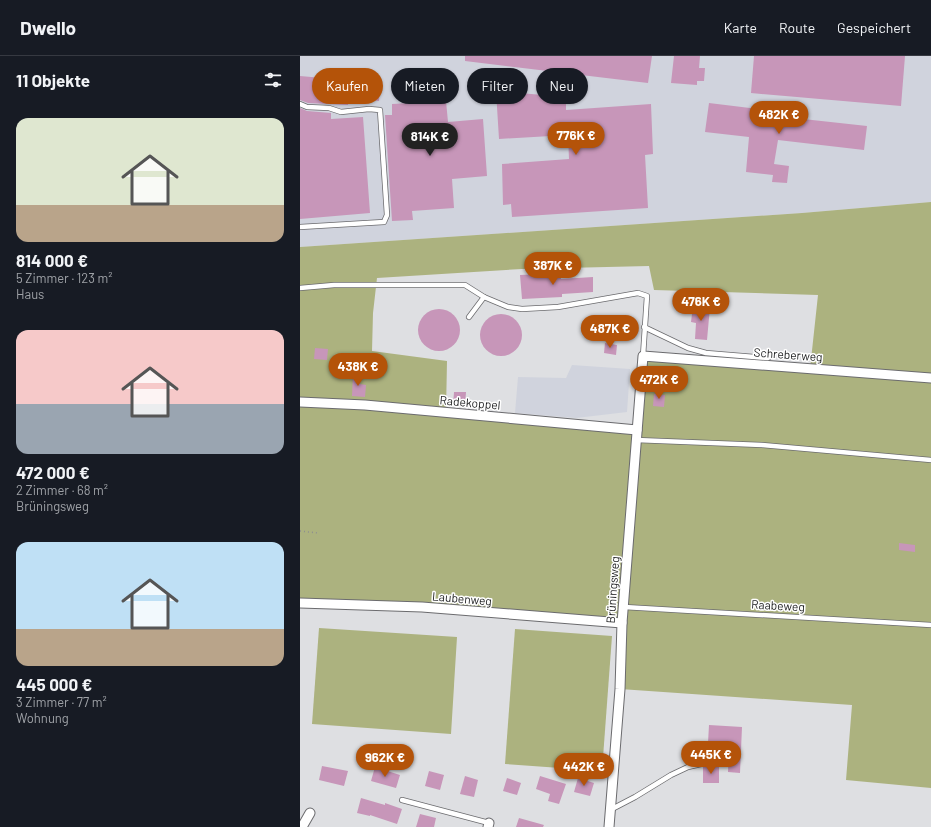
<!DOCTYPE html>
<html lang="de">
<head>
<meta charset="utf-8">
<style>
	body { margin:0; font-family:Barlow,sans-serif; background:#242831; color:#f1f3f6; height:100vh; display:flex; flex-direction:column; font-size:15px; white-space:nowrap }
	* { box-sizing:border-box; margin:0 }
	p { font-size:13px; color:#9ea1a6 }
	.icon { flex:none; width:22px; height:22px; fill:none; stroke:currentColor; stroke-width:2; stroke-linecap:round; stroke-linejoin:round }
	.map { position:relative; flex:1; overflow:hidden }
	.sheet { display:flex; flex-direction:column; background:#171b24; width:300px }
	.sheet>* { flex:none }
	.banner { position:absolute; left:12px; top:12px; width:380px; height:36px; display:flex; gap:8px }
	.price { position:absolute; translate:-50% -34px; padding:0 9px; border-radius:14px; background:#b45309; color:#fff; font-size:13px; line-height:26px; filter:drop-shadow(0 1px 2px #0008) }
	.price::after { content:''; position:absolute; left:50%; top:24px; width:12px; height:9px; margin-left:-6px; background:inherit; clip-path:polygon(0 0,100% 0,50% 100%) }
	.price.on { background:#222; color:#fff }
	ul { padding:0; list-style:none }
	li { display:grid; align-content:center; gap:8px; height:212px; padding:0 16px }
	li span { display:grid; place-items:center; height:124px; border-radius:12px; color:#555 }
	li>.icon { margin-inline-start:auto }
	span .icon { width:72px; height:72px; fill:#fffc; stroke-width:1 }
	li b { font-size:17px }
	h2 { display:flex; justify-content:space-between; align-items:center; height:48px; padding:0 16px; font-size:17px }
	.pill { padding:0 14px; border-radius:18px; background:#171b24; box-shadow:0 1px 3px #0004; font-size:14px; line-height:36px }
	.pill.on { background:#b45309; color:#fff }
	header { display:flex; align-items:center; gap:24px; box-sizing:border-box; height:56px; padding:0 20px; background:#171b24; border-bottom:1px solid #363941 }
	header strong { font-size:19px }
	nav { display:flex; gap:22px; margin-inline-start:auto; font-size:14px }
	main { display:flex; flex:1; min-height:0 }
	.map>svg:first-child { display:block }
	.built { fill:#d0d3dd }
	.green { fill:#acb27f; fill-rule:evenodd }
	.building { fill:#c796b9 }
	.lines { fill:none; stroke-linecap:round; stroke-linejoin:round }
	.service-casing { stroke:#6b6b6e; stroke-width:6 }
	.minor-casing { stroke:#6b6b6e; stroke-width:11 }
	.path { stroke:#8d8e91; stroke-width:1.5; stroke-dasharray:1 3; stroke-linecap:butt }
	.service { stroke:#fff; stroke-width:4.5 }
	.minor { stroke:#fff; stroke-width:9 }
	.labels { text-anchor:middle; stroke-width:3; stroke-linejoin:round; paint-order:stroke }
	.street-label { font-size:12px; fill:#1c1d1e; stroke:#fff }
</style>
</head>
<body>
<header>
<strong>Dwello</strong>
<nav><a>Karte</a><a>Route</a><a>Gespeichert</a></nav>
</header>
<main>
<section class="sheet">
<h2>11 Objekte<svg class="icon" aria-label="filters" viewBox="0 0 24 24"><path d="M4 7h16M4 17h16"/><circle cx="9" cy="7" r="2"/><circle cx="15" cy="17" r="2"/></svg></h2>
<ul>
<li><span style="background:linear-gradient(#dfe7d0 70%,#b9a48a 0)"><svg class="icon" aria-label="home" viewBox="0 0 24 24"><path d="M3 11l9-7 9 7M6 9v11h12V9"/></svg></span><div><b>814 000 €</b><p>5 Zimmer · 123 m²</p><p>Haus</p></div></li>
<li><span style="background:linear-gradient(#f6c9c9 60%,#9aa5b1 0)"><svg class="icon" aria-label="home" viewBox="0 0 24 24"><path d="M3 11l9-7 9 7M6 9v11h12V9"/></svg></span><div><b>472 000 €</b><p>2 Zimmer · 68 m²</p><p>Brüningsweg</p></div></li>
<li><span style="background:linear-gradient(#bfe0f5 70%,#b9a48a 0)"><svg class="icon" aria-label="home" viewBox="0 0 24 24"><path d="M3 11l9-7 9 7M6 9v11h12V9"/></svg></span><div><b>445 000 €</b><p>3 Zimmer · 77 m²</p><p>Wohnung</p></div></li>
</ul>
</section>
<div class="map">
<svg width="631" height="771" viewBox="0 0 631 771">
	<rect width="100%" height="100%" fill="#dedfe2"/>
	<!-- built -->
	<g class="built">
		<polygon points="0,0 631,0 631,146 502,157 0,191"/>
		<polygon points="272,309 330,313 327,356 276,362 215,357 218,321 266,322"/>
	</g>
	<!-- green -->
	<g class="green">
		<path d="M631 146V732L546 724 552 649 320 633 322 568 0 547V191L502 157ZM349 210 354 234 518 239 510 313 343 300 337 374 146 356 147 305 72 295 73 257 77 222 222 213Z"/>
		<polygon points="19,572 157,581 151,678 12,668"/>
		<polygon points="215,573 312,580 302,715 205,708"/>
	</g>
	<!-- building -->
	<g class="building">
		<polygon points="165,0 352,0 348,27 165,5"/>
		<polygon points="374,0 400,0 399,12 405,12 404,25 397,25 397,29 371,27"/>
		<polygon points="454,0 605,0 601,50 451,37"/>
		<polygon points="0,20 80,27 79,45 49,42 48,49 8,47 0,44"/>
		<polygon points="196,35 266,41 266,54 351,48 353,98 345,99 348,152 212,161 211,148 203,149 202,108 269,103 268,79 199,83"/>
		<polygon points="146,45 148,66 183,63 187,120 152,123 154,152 112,155 113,164 92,165 85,59 92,59 92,48"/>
		<polygon points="409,47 458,53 457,58 567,70 564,94 478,84 474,108 489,110 487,127 472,126 473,119 446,116 449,81 405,76"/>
		<polygon points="0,52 7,55 31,57 31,63 63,61 70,157 0,163"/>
		<polygon points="261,217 261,223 293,221 293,236 262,238 262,241 222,243 220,219"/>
		<polygon points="393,250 410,251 407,284 395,283 396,267 391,266"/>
		<circle cx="139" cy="274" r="21"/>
		<circle cx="201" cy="279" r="21"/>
		<polygon points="305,287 317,289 316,299 304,297"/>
		<polygon points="15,292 28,293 27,304 14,303"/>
		<polygon points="53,318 61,318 60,328 66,329 65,341 52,340"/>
		<polygon points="154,336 166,336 165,350 153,350"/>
		<polygon points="354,338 365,339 364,351 353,350"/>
		<polygon points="599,487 615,489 615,496 599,494"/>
		<polygon points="409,669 442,671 440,717 428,716 429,688 408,687"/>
		<polygon points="22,710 48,715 44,730 19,724"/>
		<polygon points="408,710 419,710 419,727 403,727 403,711"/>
		<polygon points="75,711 100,719 96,732 71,725"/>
		<polygon points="129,715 144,719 140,734 125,730"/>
		<polygon points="165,720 178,724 174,741 160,738"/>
		<polygon points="240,720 266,728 259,748 248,745 250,738 236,733"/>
		<polygon points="207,722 221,727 217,739 203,735"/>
		<polygon points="278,722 294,727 290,740 274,736"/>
		<polygon points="61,742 85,749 85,747 102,753 97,768 70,759 70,760 57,757"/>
		<polygon points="120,758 136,762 134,771 116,771"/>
		<polygon points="219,762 244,769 243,771 216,771"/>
	</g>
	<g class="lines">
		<!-- service casing -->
		<g class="service-casing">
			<g id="service">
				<polyline points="0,48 7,51 29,52 41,56 69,53 80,54 87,159 84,166 0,171"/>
				<polyline points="0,232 34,229 165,229 184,241"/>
				<polyline points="169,261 184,241 208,251 222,253 258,251 338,237 347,240 343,300"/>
				<polyline points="344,271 388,292 406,297 468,302"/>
				<polyline points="336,384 462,389 631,404"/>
				<polyline points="324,551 631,569"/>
				<polyline points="102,744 189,767"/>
				<polyline points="312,753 335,741 371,719 388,711 423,703"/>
			</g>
		</g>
		<!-- minor casing -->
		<g class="minor-casing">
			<g id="minor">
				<polyline points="0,346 65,349 337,374"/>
				<polyline points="0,547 122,551 322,567"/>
				<polyline points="2,771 10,757"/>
				<polyline points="188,771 189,767"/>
				<polyline points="309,771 320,633 322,567 343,300 631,322"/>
			</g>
		</g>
		<!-- path -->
		<polyline class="path" points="0,475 18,477"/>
		<!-- service -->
		<use href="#service" class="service"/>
		<!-- minor -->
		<use href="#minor" class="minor"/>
	</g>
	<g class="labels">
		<!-- street labels -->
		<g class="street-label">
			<text transform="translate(488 299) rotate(4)" y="4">Schreberweg</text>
			<text transform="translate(170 347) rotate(5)" y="4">Radekoppel</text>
			<text transform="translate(313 534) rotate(-86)" y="4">Brüningsweg</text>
			<text transform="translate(162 543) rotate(5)" y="4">Laubenweg</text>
			<text transform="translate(478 550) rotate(3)" y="4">Raabeweg</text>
		</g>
	</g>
</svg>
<b class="price" style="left:479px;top:79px">482K €</b>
<b class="price" style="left:276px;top:100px">776K €</b>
<b class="price on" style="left:130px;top:101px">814K €</b>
<b class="price" style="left:253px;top:230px">387K €</b>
<b class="price" style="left:401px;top:266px">476K €</b>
<b class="price" style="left:310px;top:293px">487K €</b>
<b class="price" style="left:58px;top:331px">438K €</b>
<b class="price" style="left:359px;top:344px">472K €</b>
<b class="price" style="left:411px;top:719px">445K €</b>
<b class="price" style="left:85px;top:722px">962K €</b>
<b class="price" style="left:284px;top:731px">442K €</b>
<div class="banner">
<a class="pill on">Kaufen</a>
<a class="pill">Mieten</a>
<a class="pill">Filter</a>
<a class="pill">Neu</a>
</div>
</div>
</main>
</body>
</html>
